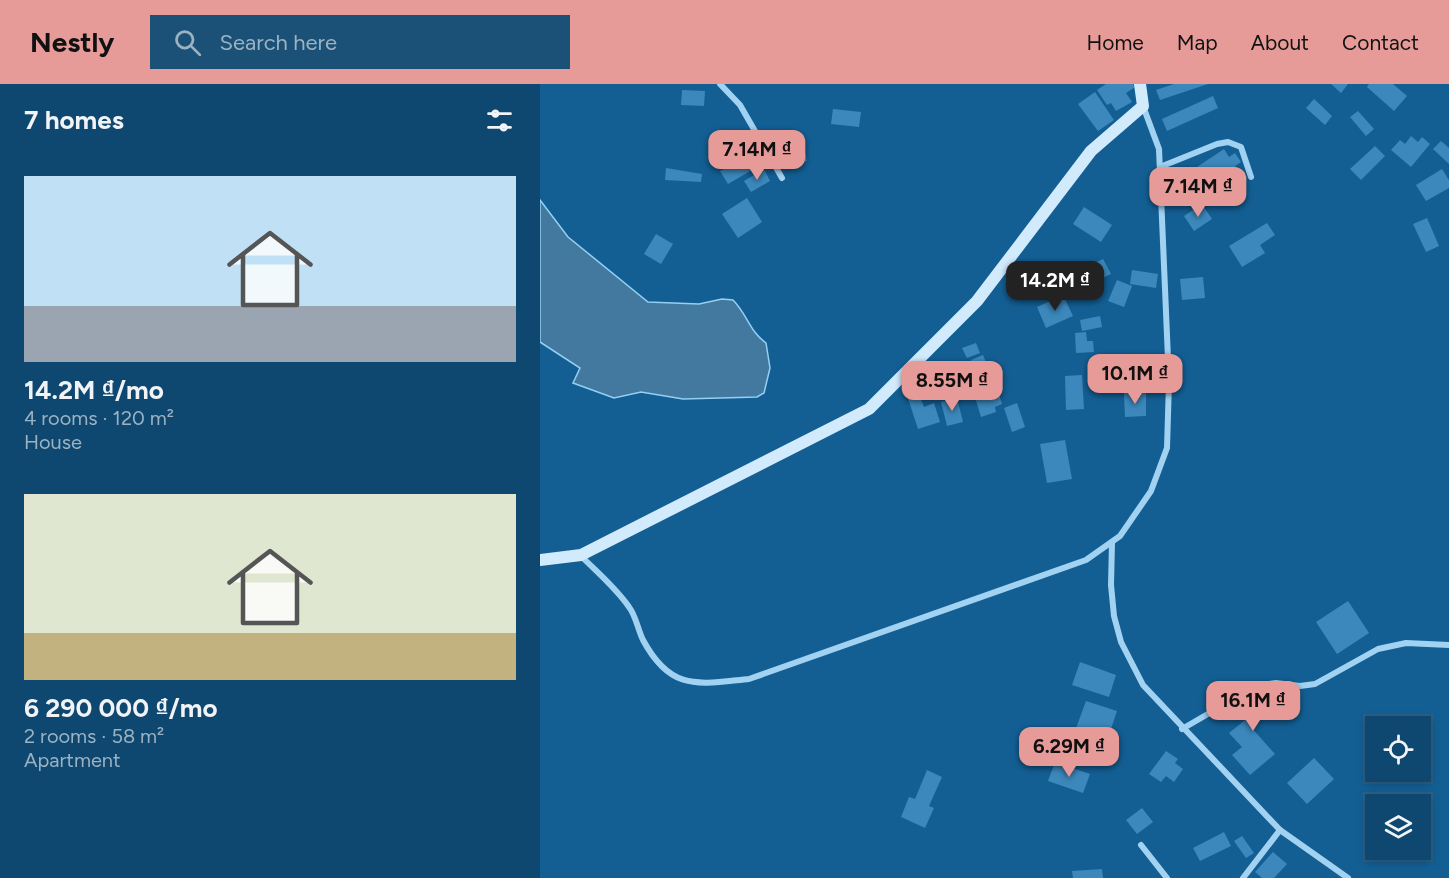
<!DOCTYPE html>
<html lang="en">
<head>
<meta charset="utf-8">
<style>
	body { margin:0; font-family:Figtree,sans-serif; background:#1c5177; color:#f1f3f6; height:100vh; display:flex; flex-direction:column; font-size:22px; white-space:nowrap }
	* { box-sizing:border-box; margin:0 }
	p { font-size:20px; color:#9bb2c3 }
	.icon { flex:none; width:33px; height:33px; fill:none; stroke:currentColor; stroke-width:2; stroke-linecap:round; stroke-linejoin:round }
	.map { position:relative; flex:1; overflow:hidden }
	.drawer { display:flex; flex-direction:column; background:#0e476f; width:540px }
	.drawer>* { flex:none }
	.tools { position:absolute; left:825px; top:632px; display:grid; gap:12px }
	.tools a { display:grid; place-items:center; width:66px; height:66px; border-radius:0px; background:#0e476f; box-shadow:0 3px 9px #0003,0 0 0 2px #2e5f82; font-size:30px }
	.price { position:absolute; translate:-50% -51px; padding:0 14px; border-radius:12px; background:#e69b98; color:#111; font-size:20px; line-height:39px; filter:drop-shadow(0 2px 3px #0008) }
	.price::after { content:''; position:absolute; left:50%; top:36px; width:18px; height:14px; margin-left:-9px; background:inherit; clip-path:polygon(0 0,100% 0,50% 100%) }
	.price.on { background:#222; color:#fff }
	ul { padding:0; list-style:none }
	li { display:grid; align-content:center; gap:12px; height:318px; padding:0 24px }
	li span { display:grid; place-items:center; height:186px; border-radius:0px; color:#555 }
	li>.icon { margin-inline-start:auto }
	span .icon { width:108px; height:108px; fill:#fffc; stroke-width:1 }
	li b { font-size:26px }
	h2 { display:flex; justify-content:space-between; align-items:center; height:72px; padding:0 24px; font-size:26px }
	header { display:flex; align-items:center; gap:36px; box-sizing:border-box; height:84px; padding:0 30px; background:#e69b98; color:#111 }
	header strong { font-size:28px }
	nav { display:flex; gap:33px; margin-inline-start:auto; font-size:21px }
	.search { width:420px; height:54px; background:#1c5177; display:flex; align-items:center; gap:15px; box-sizing:border-box; padding:0 21px; border-radius:0px; color:#9bb2c3; font-size:22px }
	main { display:flex; flex:1; min-height:0 }
	.map>svg:first-child { display:block }
	.water { fill:#43799f; stroke:#94d0f5; stroke-width:1.5 }
	.building { fill:#3c88bc }
	.lines { fill:none; stroke-linecap:round; stroke-linejoin:round }
	.street { stroke:#a2d2f2; stroke-width:6 }
	.secondary { stroke:#d1eafc; stroke-width:12 }
</style>
</head>
<body>
<header>
<strong>Nestly</strong>
<div class="search"><svg class="icon" aria-label="search" viewBox="0 0 24 24"><circle cx="10" cy="10" r="6"/><path d="M15 15l6 6"/></svg>Search here</div>
<nav><a>Home</a><a>Map</a><a>About</a><a>Contact</a></nav>
</header>
<main>
<section class="drawer">
<h2>7 homes<svg class="icon" aria-label="filters" viewBox="0 0 24 24"><path d="M4 7h16M4 17h16"/><circle cx="9" cy="7" r="2"/><circle cx="15" cy="17" r="2"/></svg></h2>
<ul>
<li><span style="background:linear-gradient(#bfe0f5 70%,#9aa5b1 0)"><svg class="icon" aria-label="home" viewBox="0 0 24 24"><path d="M3 11l9-7 9 7M6 9v11h12V9"/></svg></span><div><b>14.2M ₫/mo</b><p>4 rooms · 120 m²</p><p>House</p></div></li>
<li><span style="background:linear-gradient(#dfe7d0 75%,#c2b280 0)"><svg class="icon" aria-label="home" viewBox="0 0 24 24"><path d="M3 11l9-7 9 7M6 9v11h12V9"/></svg></span><div><b>6 290 000 ₫/mo</b><p>2 rooms · 58 m²</p><p>Apartment</p></div></li>
</ul>
</section>
<div class="map">
<svg width="909" height="794" viewBox="0 0 909 794">
	<rect width="100%" height="100%" fill="#135f94"/>
	<!-- water -->
	<path class="water" d="M0 116 28 153 108 218 159 220 182 215 193 216C207 230 210 248 226 259L230 284 224 309 217 313 143 315 101 308 74 314 33 299 40 284 0 258Z"/>
	<!-- building -->
	<g class="building">
		<polygon points="566,0 593,0 595,3 586,9 592,18 576,27 571,19 567,21 557,6"/>
		<polygon points="634,0 668,0 620,16 616,6"/>
		<polygon points="791,0 808,0 801,9"/>
		<polygon points="829,0 853,0 867,12 854,27 827,3"/>
		<polygon points="142,6 165,7 164,22 141,21"/>
		<polygon points="555,8 574,36 558,47 538,20"/>
		<polygon points="673,12 678,24 627,47 622,35"/>
		<polygon points="774,15 792,32 785,41 766,24"/>
		<polygon points="293,25 321,28 319,43 291,40"/>
		<polygon points="818,27 834,45 826,52 810,33"/>
		<polygon points="871,52 878,58 882,53 890,60 871,83 851,66 860,56 865,60"/>
		<polygon points="262,53 267,77 253,80 247,56"/>
		<polygon points="901,57 909,64 909,80 893,65"/>
		<polygon points="835,62 845,72 821,96 810,85"/>
		<polygon points="684,65 689,73 695,69 701,78 695,82 703,94 691,102 695,108 673,122 664,109 671,104 657,83"/>
		<polygon points="212,69 219,82 188,100 180,87"/>
		<polygon points="126,84 162,90 161,98 125,96"/>
		<polygon points="224,85 230,97 211,108 204,97"/>
		<polygon points="902,85 909,96 909,104 886,117 876,101"/>
		<polygon points="207,114 222,138 198,154 182,130"/>
		<polygon points="662,120 672,135 654,147 644,132"/>
		<polygon points="544,123 572,141 561,158 533,140"/>
		<polygon points="887,134 899,162 886,168 873,140"/>
		<polygon points="727,139 735,151 720,161 725,169 702,183 689,162"/>
		<polygon points="116,150 133,160 121,180 104,170"/>
		<polygon points="563,175 571,190 541,204 534,189"/>
		<polygon points="592,186 618,190 616,204 590,200"/>
		<polygon points="663,193 665,214 642,216 640,195"/>
		<polygon points="577,196 592,202 584,223 568,217"/>
		<polygon points="523,211 533,232 506,244 497,223"/>
		<polygon points="560,232 562,243 542,247 540,236"/>
		<polygon points="546,248 547,257 553,257 554,268 536,269 535,249"/>
		<polygon points="436,259 440,269 427,274 422,264"/>
		<polygon points="443,271 450,288 438,293 431,276"/>
		<polygon points="387,287 397,306 386,312 378,294"/>
		<polygon points="453,291 462,320 455,323 456,328 441,333 430,297"/>
		<polygon points="542,291 544,325 526,326 525,292"/>
		<polygon points="373,295 384,323 394,319 400,338 378,345 365,305"/>
		<polygon points="584,309 606,309 606,332 585,333"/>
		<polygon points="417,314 423,338 407,342 401,318"/>
		<polygon points="477,319 485,343 472,348 464,324"/>
		<polygon points="525,356 532,395 507,399 500,360"/>
		<polygon points="808,517 829,549 797,570 776,538"/>
		<polygon points="540,578 576,591 569,613 532,601"/>
		<polygon points="722,603 737,620 710,642 735,670 710,691 692,671 702,663 689,649 705,636 695,625"/>
		<polygon points="546,617 577,627 563,669 531,658"/>
		<polygon points="626,667 638,675 635,679 643,685 634,698 626,692 621,698 609,690"/>
		<polygon points="774,674 794,695 767,720 747,699"/>
		<polygon points="515,678 550,690 543,709 508,697"/>
		<polygon points="387,686 402,693 389,722 394,724 385,744 361,733 369,713 375,715"/>
		<polygon points="602,724 613,738 597,750 586,736"/>
		<polygon points="684,748 691,762 660,777 653,764"/>
		<polygon points="702,752 714,769 706,774 694,757"/>
		<polygon points="733,768 747,780 734,794 722,794 715,788"/>
		<polygon points="562,785 563,794 533,794 532,787"/>
	</g>
	<g class="lines">
		<!-- street -->
		<g class="street">
			<polyline points="180,0 200,21 242,94"/>
			<polyline points="620,83 677,60 688,58 701,63 711,93"/>
			<polyline points="572,459 571,501 574,532 581,558 603,601 740,746 808,794"/>
			<path d="M41 472C57 488 76 504 89 523 96 532 98 546 103 556 131 608 158 600 209 595L546 476 580 452 611 407 627 364 629 298 619 65 603 22"/>
			<polyline points="642,645 716,602 736,599 760,602 775,600 838,565 866,559 909,561"/>
			<polyline points="601,761 627,794"/>
			<polyline points="703,794 740,746"/>
		</g>
		<!-- secondary -->
		<polyline class="secondary" points="0,476 41,471 329,325 437,217 551,67 603,22 600,0"/>
	</g>
</svg>
<div class="tools">
<a><svg class="icon" aria-label="locate" viewBox="0 0 24 24"><circle cx="12" cy="12" r="6"/><path d="M12 2v4M12 18v4M2 12h4M18 12h4"/></svg></a>
<a><svg class="icon" aria-label="layers" viewBox="0 0 24 24"><path d="M12 4l9 5-9 5-9-5zM3 14l9 5 9-5"/></svg></a>
</div>
<b class="price" style="left:217px;top:97px">7.14M ₫</b>
<b class="price" style="left:658px;top:134px">7.14M ₫</b>
<b class="price on" style="left:515px;top:228px">14.2M ₫</b>
<b class="price" style="left:595px;top:321px">10.1M ₫</b>
<b class="price" style="left:412px;top:328px">8.55M ₫</b>
<b class="price" style="left:713px;top:648px">16.1M ₫</b>
<b class="price" style="left:529px;top:694px">6.29M ₫</b>
</div>
</main>
</body>
</html>
